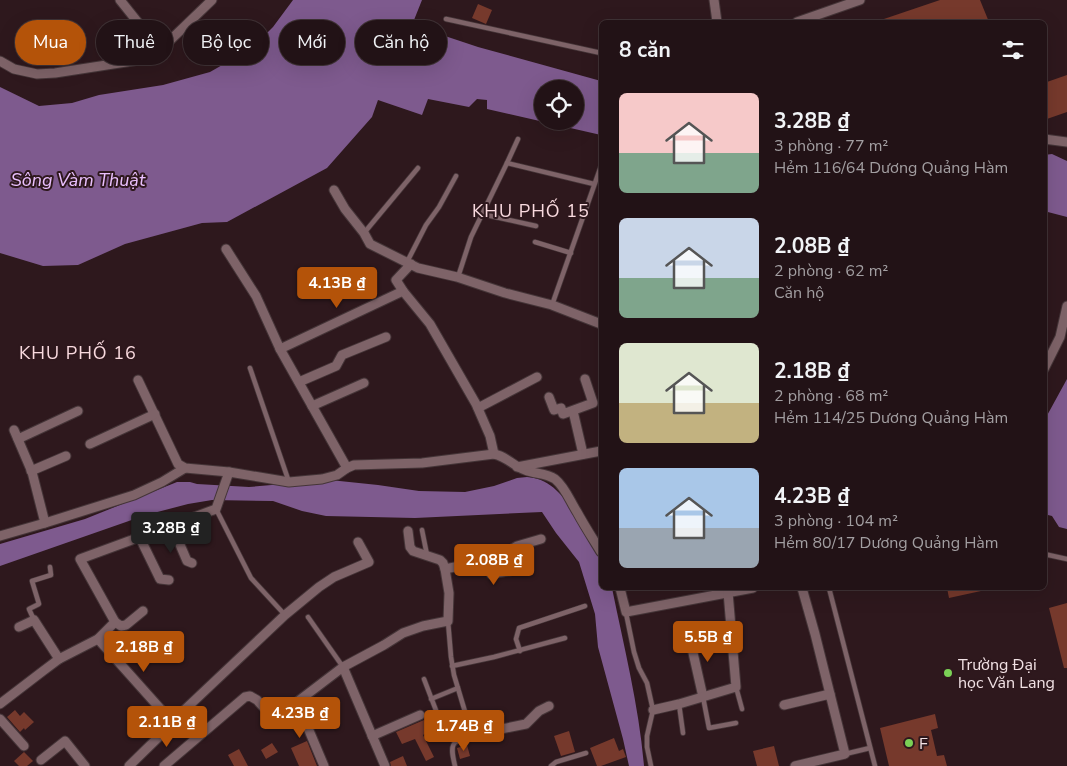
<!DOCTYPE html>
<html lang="vi">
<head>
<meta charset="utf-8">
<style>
	body { margin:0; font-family:"Nunito Sans",sans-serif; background:#2e2023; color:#f1f3f6; height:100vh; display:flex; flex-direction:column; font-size:19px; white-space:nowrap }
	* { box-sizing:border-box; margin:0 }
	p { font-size:16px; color:#a29ea1 }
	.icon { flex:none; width:28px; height:28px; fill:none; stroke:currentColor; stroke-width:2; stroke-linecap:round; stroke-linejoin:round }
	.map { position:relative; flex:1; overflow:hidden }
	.panel { position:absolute; left:599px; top:20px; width:448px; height:570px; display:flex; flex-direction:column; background:#221216; border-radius:8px; box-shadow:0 5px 20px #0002,0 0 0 1px #3f3235 }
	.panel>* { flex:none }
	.hud { position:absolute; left:15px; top:20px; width:475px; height:45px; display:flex; gap:10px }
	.buttons { position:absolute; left:534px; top:80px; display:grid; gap:10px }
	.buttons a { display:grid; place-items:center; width:50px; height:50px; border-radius:50%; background:#221216; box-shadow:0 5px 20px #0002,0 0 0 1px #3f3235; font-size:25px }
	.price { position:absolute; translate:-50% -42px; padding:0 11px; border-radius:5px; background:#b45309; color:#fff; font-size:16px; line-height:32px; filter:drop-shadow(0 1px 2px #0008) }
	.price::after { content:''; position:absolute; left:50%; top:30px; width:15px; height:11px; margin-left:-8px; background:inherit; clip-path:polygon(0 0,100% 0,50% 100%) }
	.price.current { background:#222; color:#fff }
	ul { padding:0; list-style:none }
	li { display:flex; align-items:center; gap:15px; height:125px; padding:0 20px }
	li span { display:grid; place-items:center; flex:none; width:140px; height:100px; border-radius:8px; color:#555 }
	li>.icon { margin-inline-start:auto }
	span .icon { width:60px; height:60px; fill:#fffc; stroke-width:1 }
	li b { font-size:21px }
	h2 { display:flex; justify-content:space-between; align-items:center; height:60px; padding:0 20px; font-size:21px }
	.chip { padding:0 18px; border-radius:22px; background:#221216; box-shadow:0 5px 20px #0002,0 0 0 1px #3f3235; font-size:18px; line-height:45px }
	.chip.current { background:#b45309; color:#fff }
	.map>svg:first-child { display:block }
	.water { fill:#7e5a8e; fill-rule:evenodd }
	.building { fill:#76392c }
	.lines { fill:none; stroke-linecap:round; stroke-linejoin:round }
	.service-casing { stroke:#453538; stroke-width:6 }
	.minor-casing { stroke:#453538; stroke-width:11 }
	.service { stroke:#7e6368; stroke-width:4.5 }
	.minor { stroke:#7e6368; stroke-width:9 }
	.poi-dot { fill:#7bd156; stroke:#2e181d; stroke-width:2 }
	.labels { text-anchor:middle; stroke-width:4; stroke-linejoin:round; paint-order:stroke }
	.poi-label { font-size:16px; fill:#f1e1e4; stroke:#2e181d; text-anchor:start }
	.water-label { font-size:18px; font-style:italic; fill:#eac0fe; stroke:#2e181d }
	.neighbourhood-label { font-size:18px; letter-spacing:1px; fill:#f9dadf; stroke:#2e181d }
</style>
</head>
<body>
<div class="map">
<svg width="1067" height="766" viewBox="0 0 1067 766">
	<rect width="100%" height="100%" fill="#2e181d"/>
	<!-- water -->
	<g class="water">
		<path d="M293 0H422L412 25 478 47 601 81V135L487 109V100L477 99 469 107 428 99 422 115 378 100 372 117 327 168 227 222 202 223 125 244 78 265 43 266 0 253V87L39 106 72 103 99 95 163 85 210 72 252 48 273 27ZM542 89H575V121H542Z"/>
		<polygon points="1052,154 1067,161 1067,217 1044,211 1044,155"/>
		<polygon points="1067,379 1067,529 1059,527 1052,516 1044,514 1044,421"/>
		<path d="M527 477C560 479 575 515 589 540 593 547 600 556 601 564 602 572 601 580 601 588H612C624 647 639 706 644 766H629L623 739 598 647 595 614 579 562 556 533 542 512 415 518 326 516 302 511 273 501 212 500 188 504 146 515 0 566V544L85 519 177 482H190L197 484 249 487 330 480 378 485 419 491 465 492 494 486 517 478Z"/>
	</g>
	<!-- building -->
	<g class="building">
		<polygon points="940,0 980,0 989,22 878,22 878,21"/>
		<polygon points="478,4 492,10 486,24 472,18"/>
		<polygon points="1067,75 1067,112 1044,120 1044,83"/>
		<polygon points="947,588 980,588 981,591 949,598"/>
		<polygon points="1067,603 1067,668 1064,668 1049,608"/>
		<polygon points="15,710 20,716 24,712 34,722 25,730 24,728 20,732 7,717"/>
		<polygon points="935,714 938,728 931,730 937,756 944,755 947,766 889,766 880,728"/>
		<polygon points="424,720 429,731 423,735 434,757 426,761 415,739 402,744 396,732"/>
		<polygon points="569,731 575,752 561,756 554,736"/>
		<polygon points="614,738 619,751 623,749 626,757 601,766 597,766 590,748"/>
		<polygon points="307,741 317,766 299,766 291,748"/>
		<polygon points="272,743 278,752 266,759 261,750"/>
		<polygon points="467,745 470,756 460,759 457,748"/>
		<polygon points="774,746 779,766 757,766 753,751"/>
		<polygon points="239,749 248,766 234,766 228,755"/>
		<polygon points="24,752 33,761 27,766 19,766 14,761"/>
		<polygon points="403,756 407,766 391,766 390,762"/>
	</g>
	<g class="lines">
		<!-- service casing -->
		<g class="service-casing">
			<g id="service">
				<polyline points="446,19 601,53"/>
				<polyline points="507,163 518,139"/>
				<polyline points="482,214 536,226"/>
				<polyline points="364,233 418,168"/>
				<polyline points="535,242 571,253"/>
				<polyline points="407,262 426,225 439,207 456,176"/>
				<polyline points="458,277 471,237 507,163 594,184"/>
				<polyline points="552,305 601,166"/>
				<polyline points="250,368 289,482"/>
				<polyline points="216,509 251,578 285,615"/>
				<polyline points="422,530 427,555"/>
				<polyline points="1044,554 1067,559"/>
				<polyline points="829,588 875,766"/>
				<polyline points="626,613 634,652 639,668 647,683 653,710 647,736 647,747 651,766"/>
				<polyline points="308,617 343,667"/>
				<polyline points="34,620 29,609 39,604 32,581 51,575 50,567"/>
				<path d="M448 621 451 657 454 675 472 735C450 741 450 745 455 766"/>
				<polyline points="520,651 516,639 519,628 585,606"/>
				<polyline points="452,666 494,657 565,638"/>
				<polyline points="424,679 437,713"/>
				<polyline points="736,687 742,709"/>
				<polyline points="703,697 709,728 736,723"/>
				<polyline points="431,699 458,688"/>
				<polyline points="679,704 683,733"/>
				<polyline points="845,754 870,748"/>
				<polyline points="551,766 556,762 586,753"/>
			</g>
		</g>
		<!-- minor casing -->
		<g class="minor-casing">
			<g id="minor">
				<polyline points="120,0 160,50"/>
				<polyline points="714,0 717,22"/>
				<polyline points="797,22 860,0"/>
				<polyline points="0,61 14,69 37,74 55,73 139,60 160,50 212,0"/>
				<polyline points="1044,139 1067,142"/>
				<polyline points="334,190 345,209 364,233 370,244 418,268 457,277 505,293 552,305 601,324"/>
				<polyline points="226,249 256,296 280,349 347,468"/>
				<polyline points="411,264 396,280 403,291 430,324 476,404 490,436 494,454"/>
				<polyline points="280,349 403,291"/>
				<polyline points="1044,369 1060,337 1067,306"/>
				<path d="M138 380 178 464 185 468 229 472 289 482 322 479 337 475 347 468 354 465 422 463 494 454C508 457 513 466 525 470 535 474 546 473 555 479 565 487 570 501 577 512 584 525 593 539 601 552"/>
				<polyline points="299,382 336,366 342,355 386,337"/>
				<polyline points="549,397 554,410 561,408 563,414 593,403 585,379"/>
				<polyline points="312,406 364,383"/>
				<polyline points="478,408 537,377"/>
				<polyline points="573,411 583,454"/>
				<polyline points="14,430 32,472 45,523"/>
				<polyline points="18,439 78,411"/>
				<polyline points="90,444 155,414"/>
				<polyline points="517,467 601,451"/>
				<polyline points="31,471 66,456"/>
				<polyline points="172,526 187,561 192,563"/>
				<polyline points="408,531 410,547 413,551 440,560 443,563 445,569"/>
				<polyline points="0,536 45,523 134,495 162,482 185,468"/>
				<polyline points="140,538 160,579 169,580"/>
				<polyline points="487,559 491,574 526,568"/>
				<polyline points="620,588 626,612 753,588"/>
				<polyline points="802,588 815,634 830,694"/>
				<polyline points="115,622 121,626 126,625 143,611"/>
				<polyline points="19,627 34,620 59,659"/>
				<polyline points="689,635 703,697"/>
				<polyline points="98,639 173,723"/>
				<polyline points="343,667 385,766"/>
				<polyline points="297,702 324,766"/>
				<polyline points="0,704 43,671 59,659 98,639 115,622 80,559 216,509 229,472"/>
				<polyline points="784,705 830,694 845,754 795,766"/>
				<polyline points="653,710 679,704 736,687 728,592"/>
				<polyline points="0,719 24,746"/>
				<polyline points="472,735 526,724 539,711 549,706"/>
				<polyline points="372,736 420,715"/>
				<polyline points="41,760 65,741 85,766"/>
				<polyline points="129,766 173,723 177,717 285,615 319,587 334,577 369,562 358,542"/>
				<polyline points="164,766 245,697 250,696 257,700 267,711 272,713 277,713 297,702 343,667 384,645 403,633 423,626 448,621 449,593 445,569 484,561 507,552 517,546 541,539"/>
			</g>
		</g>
		<!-- service -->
		<use href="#service" class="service"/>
		<!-- minor -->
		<use href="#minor" class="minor"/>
	</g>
	<!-- markers -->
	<g class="poi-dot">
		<circle cx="948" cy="673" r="5"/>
		<circle cx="909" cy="743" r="5"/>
	</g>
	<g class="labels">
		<!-- poi labels -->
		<g class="poi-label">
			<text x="958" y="670">Trường Đại<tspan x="958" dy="18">học Văn Lang</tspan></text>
			<text x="919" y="749">F</text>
		</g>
		<!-- water labels -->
		<g class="water-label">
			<text x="78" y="186">Sông Vàm Thuật</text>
		</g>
		<!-- neighbourhood labels -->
		<g class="neighbourhood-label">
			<text x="531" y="217">KHU PHỐ 15</text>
			<text x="78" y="359">KHU PHỐ 16</text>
		</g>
	</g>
</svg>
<div class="buttons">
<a><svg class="icon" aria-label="locate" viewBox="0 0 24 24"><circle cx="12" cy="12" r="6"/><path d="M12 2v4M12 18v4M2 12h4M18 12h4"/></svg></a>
</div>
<b class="price" style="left:337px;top:309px">4.13B ₫</b>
<b class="price current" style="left:171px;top:554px">3.28B ₫</b>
<b class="price" style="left:494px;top:586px">2.08B ₫</b>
<b class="price" style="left:708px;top:663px">5.5B ₫</b>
<b class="price" style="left:144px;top:673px">2.18B ₫</b>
<b class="price" style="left:300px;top:739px">4.23B ₫</b>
<b class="price" style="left:167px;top:748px">2.11B ₫</b>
<b class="price" style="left:464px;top:752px">1.74B ₫</b>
<div class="hud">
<a class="chip current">Mua</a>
<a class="chip">Thuê</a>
<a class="chip">Bộ lọc</a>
<a class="chip">Mới</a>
<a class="chip">Căn hộ</a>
</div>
<section class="panel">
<h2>8 căn<svg class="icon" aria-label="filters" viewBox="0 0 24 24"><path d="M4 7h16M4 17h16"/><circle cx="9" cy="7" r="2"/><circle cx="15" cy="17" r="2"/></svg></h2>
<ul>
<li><span style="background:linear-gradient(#f6c9c9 60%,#7fa58c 0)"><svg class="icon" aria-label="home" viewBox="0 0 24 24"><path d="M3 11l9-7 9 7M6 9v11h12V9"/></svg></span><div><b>3.28B ₫</b><p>3 phòng · 77 m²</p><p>Hẻm 116/64 Dương Quảng Hàm</p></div></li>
<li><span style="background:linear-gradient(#c9d6e8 60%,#7fa58c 0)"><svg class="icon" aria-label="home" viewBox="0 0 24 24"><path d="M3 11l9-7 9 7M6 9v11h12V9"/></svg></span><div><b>2.08B ₫</b><p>2 phòng · 62 m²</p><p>Căn hộ</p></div></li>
<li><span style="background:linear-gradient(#dfe7d0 60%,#c2b280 0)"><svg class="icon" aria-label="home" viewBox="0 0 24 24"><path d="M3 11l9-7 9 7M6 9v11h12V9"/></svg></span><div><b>2.18B ₫</b><p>2 phòng · 68 m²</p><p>Hẻm 114/25 Dương Quảng Hàm</p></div></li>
<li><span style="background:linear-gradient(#a9c7e8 60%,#9aa5b1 0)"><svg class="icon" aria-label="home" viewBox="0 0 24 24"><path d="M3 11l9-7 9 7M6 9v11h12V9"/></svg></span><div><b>4.23B ₫</b><p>3 phòng · 104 m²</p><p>Hẻm 80/17 Dương Quảng Hàm</p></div></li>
</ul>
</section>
</div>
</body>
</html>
